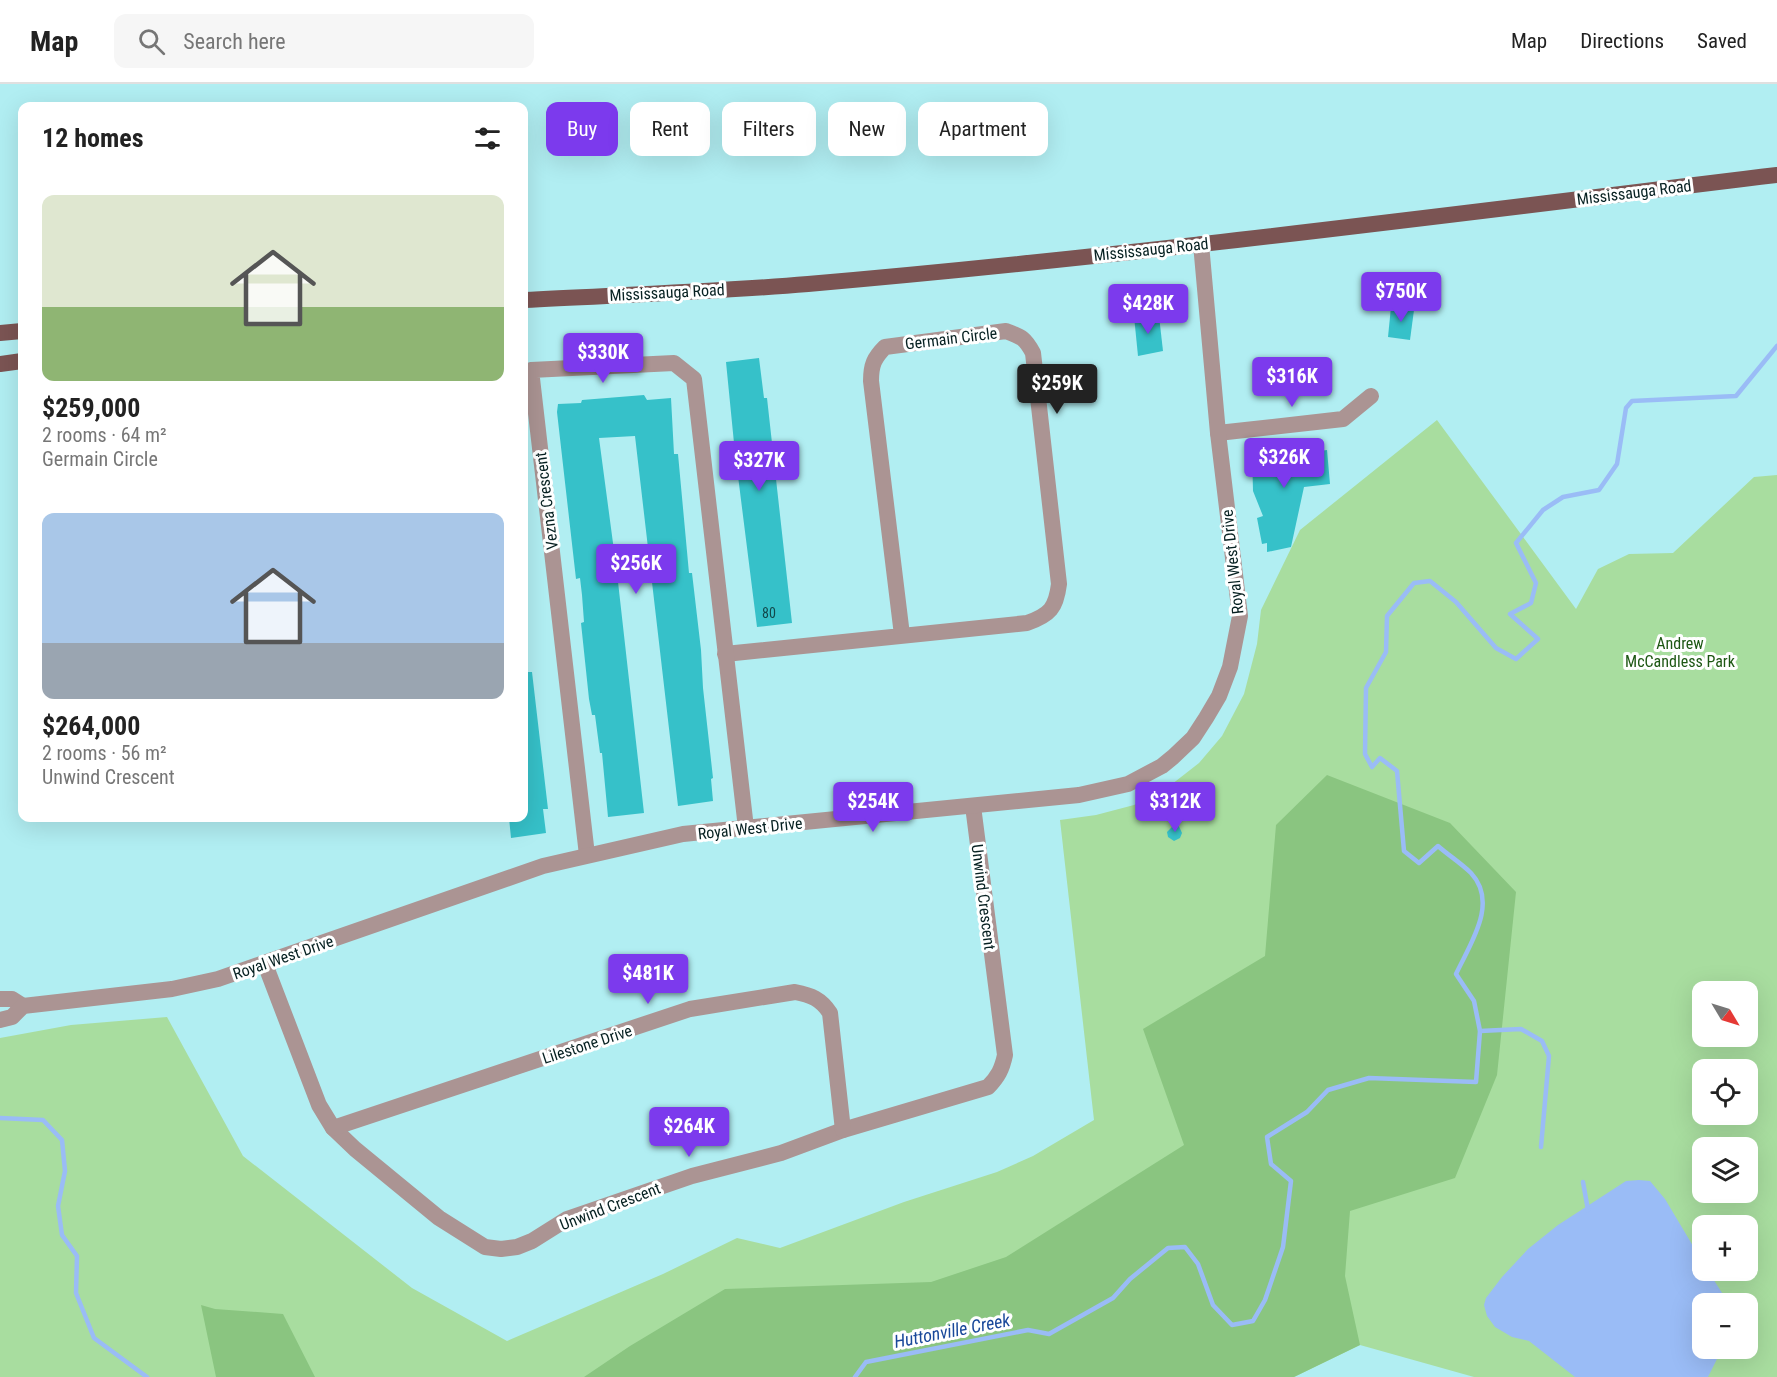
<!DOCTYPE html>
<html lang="en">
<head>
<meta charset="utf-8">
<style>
	body { margin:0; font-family:"Roboto Condensed",sans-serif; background:#f6f6f6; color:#222; height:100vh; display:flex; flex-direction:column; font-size:22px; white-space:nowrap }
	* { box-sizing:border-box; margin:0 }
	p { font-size:20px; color:#767676 }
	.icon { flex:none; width:33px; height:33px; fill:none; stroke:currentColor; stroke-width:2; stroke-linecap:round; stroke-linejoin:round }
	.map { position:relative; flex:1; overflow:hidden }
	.details { position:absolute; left:18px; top:18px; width:510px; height:720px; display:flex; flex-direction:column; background:#fff; border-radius:12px; box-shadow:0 6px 24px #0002 }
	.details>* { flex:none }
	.top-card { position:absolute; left:546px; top:18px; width:570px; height:54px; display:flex; gap:12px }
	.needle { width:39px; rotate:128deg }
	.buttons { position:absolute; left:1692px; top:897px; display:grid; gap:12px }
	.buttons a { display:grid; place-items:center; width:66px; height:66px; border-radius:12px; background:#fff; box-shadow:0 6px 24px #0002; font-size:30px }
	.price { position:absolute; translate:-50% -51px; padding:0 14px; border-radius:6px; background:#7c3aed; color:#fff; font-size:20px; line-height:39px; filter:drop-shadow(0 2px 3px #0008) }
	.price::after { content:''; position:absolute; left:50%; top:36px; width:18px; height:14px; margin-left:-9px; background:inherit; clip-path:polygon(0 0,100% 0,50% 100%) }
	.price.on { background:#222; color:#fff }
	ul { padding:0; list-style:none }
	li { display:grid; align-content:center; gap:12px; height:318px; padding:0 24px }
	li span { display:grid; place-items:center; height:186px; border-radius:12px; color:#555 }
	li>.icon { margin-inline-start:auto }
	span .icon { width:108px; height:108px; fill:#fffc; stroke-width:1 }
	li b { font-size:26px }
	h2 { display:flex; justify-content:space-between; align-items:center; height:72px; padding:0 24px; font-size:26px }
	.pill { padding:0 21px; border-radius:12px; background:#fff; box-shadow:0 6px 24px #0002; font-size:21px; line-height:54px }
	.pill.on { background:#7c3aed; color:#fff }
	header { display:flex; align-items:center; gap:36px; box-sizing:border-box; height:84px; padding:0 30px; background:#fff; border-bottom:2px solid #e0e0e0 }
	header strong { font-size:28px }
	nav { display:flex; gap:33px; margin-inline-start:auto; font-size:21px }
	.search { width:420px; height:54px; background:#f6f6f6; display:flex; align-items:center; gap:15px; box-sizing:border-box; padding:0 21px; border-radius:12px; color:#767676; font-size:22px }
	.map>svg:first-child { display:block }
	.green { fill:#a8dd9f; fill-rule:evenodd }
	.forest { fill:#8ac580 }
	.water { fill:#9abcf6 }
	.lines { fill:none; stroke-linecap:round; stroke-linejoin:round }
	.stream { stroke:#9abcf6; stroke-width:4.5 }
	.building { fill:#36c1c9 }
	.minor { stroke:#ab9493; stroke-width:16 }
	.tertiary { stroke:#ab9493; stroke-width:16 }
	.primary { stroke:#7b5453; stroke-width:16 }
	.labels { text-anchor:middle; stroke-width:6; stroke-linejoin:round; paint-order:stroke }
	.number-label { font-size:14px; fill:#12484b }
	.street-label { font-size:16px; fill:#062021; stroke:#fff }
	.park-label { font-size:16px; fill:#1d5713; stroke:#fff }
	.water-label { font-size:18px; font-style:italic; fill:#19489a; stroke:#fff }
</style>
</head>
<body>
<header>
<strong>Map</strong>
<div class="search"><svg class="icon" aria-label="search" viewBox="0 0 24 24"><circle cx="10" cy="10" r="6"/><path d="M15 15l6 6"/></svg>Search here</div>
<nav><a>Map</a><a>Directions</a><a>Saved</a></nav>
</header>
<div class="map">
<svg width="1777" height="1293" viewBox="0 0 1777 1293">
	<rect width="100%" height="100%" fill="#b1eef2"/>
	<!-- green -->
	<path class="green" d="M1437 336 1576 525 1598 485 1629 470 1673 469 1754 393 1777 391V1293H1474L1360 1261 1294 1293H0V954L71 941 167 933 243 1072 412 1204 507 1257 663 1190 737 1154 780 1164 904 1118 997 1088 1033 1072 1094 1036 1060 736 1096 731 1134 721 1167 704 1199 679 1222 652 1244 610 1257 560 1261 526 1300 446ZM1702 908H1748V952H1702ZM1702 986H1748V1030H1702ZM1702 1064H1748V1108H1702ZM1702 1142H1748V1186H1702ZM1702 1220H1748V1264H1702Z"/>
	<!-- forest -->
	<g class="forest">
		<polygon points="1327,691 1450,739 1516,808 1497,991 1455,1094 1350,1127 1345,1192 1360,1261 1294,1293 584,1293 630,1262 725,1205 931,1198 1006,1173 1184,1061 1143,945 1265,872 1276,741"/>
		<polygon points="201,1221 215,1225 283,1230 315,1293 216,1293"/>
	</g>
	<!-- water -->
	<polygon class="water" points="1639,1096 1650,1097 1665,1115 1702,1177 1702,1186 1708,1187 1726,1215 1727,1219 1702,1220 1702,1264 1722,1265 1708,1293 1575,1293 1529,1257 1512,1253 1495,1243 1487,1232 1484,1221 1486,1214 1502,1193 1528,1165 1558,1141 1626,1097"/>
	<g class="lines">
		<!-- stream -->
		<g class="stream">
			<polyline points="1480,947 1521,945 1542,957 1549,972 1541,1063"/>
			<polyline points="0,1034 43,1036 62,1056 65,1087 58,1122 62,1151 77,1172 76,1209 94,1254 147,1293"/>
			<polyline points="1583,1098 1588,1126"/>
			<path d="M855 1293 866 1278 1028 1246 1049 1250 1113 1214 1130 1195 1168 1164 1185 1163 1198 1180 1213 1221 1232 1241 1253 1237 1265 1216 1283 1163 1291 1097 1271 1080 1267 1053 1307 1028 1328 1006 1369 994 1476 998 1480 947 1474 917 1456 890C1470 860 1499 819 1471 789 1461 779 1448 771 1438 762L1419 779 1404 767 1397 687 1380 674 1372 683 1365 670 1366 604 1386 568 1387 532 1414 499 1430 497 1456 518 1496 564 1516 575 1538 555 1510 530 1531 519 1536 499 1516 459 1543 426 1563 413 1599 406 1617 380 1626 324 1632 317 1736 312 1777 262"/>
		</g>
	</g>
	<!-- building -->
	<g class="building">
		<polygon points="1391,223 1414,226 1410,256 1388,253"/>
		<polygon points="1134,232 1159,232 1163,267 1138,272"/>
		<polygon points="759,274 764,314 767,314 792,539 757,543 738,392 734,392 731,359 734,359 726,278"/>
		<polygon points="644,311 647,316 671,314 674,370 678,370 689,489 692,489 701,566 703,604 713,694 711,695 713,717 678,722 635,352 599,354 617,489 644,729 608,733 602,669 600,669 595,631 592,631 589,615 581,539 584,538 582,511 580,494 576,495 557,328 558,320 581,319 582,316"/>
		<polygon points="1280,358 1282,361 1287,361 1288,371 1327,366 1330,400 1304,403 1291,463 1267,468 1267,459 1262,460 1257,434 1263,432 1253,407 1252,367 1257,366 1257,361"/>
		<polygon points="524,588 532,588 548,725 543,725 546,749 511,754 509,734 524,734"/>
		<polygon points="1177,738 1182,749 1180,754 1174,757 1168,753 1167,748"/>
	</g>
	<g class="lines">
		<!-- minor -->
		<g class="minor">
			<polyline points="1218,349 1343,335 1371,312"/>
			<path d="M725 570 1027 539C1050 531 1056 524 1059 500L1033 269C1025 254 1022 253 1006 247L885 263C874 274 871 281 871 297L902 551"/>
			<polyline points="587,771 531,286 674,279 694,295 746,744"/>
			<path d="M265 880 319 1021 333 1044 355 1065 439 1134 485 1163 501 1165 517 1163 532 1157 567 1135 692 1092 781 1069 843 1046 988 1003C998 993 1002 985 1005 971L973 722"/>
			<path d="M333 1044 690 925 795 908C811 911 821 915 830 929L843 1046"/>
		</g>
		<!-- tertiary -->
		<g class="tertiary">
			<polyline points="0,915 12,915 23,922"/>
			<polyline points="0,936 12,933 23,922 172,905 218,895 543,782 683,750 1079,711 1128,700 1162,682 1173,673 1193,654 1206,634 1219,612 1230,583 1240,532 1218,349 1201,160"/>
		</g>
		<!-- primary -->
		<g class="primary">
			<path d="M524 216C618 211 714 208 808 200 1132 172 1454 130 1777 91"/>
			<polyline points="0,249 22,247"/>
			<polyline points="0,280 22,277"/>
		</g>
	</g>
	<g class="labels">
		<!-- number labels -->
		<g class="number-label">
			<text x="769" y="534">80</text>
		</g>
		<!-- street labels -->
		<g class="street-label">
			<text transform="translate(1634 108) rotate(-7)" y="6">Mississauga Road</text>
			<text transform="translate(1151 165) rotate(-6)" y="6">Mississauga Road</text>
			<text transform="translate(667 208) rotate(-3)" y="6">Mississauga Road</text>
			<text transform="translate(951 254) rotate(-7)" y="6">Germain Circle</text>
			<text transform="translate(546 417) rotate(-97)" y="6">Vezna Crescent</text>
			<text transform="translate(1232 478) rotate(-96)" y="6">Royal West Drive</text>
			<text transform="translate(750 744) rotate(-6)" y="6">Royal West Drive</text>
			<text transform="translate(984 813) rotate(83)" y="6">Unwind Crescent</text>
			<text transform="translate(283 873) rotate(-19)" y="6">Royal West Drive</text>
			<text transform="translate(587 960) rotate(-18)" y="6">Lilestone Drive</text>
			<text transform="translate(610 1122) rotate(-21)" y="6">Unwind Crescent</text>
		</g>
		<!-- park labels -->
		<g class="park-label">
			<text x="1680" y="565">Andrew<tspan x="1680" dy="18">McCandless Park</tspan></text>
		</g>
		<!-- water labels -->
		<g class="water-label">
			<text transform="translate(952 1247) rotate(-11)" y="6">Huttonville Creek</text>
		</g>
	</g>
</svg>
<div class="buttons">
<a><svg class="needle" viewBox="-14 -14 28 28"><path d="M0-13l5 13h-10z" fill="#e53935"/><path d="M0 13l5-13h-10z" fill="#767676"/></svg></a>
<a><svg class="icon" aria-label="locate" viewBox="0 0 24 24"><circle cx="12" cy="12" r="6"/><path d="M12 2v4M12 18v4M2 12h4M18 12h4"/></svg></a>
<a><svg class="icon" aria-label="layers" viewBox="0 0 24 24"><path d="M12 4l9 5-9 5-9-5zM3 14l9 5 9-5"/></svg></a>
<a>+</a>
<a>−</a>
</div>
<b class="price" style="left:1401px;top:239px">$750K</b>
<b class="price" style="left:1148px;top:251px">$428K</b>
<b class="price" style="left:603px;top:300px">$330K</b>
<b class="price" style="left:1292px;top:324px">$316K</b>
<b class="price on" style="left:1057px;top:331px">$259K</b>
<b class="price" style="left:1284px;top:405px">$326K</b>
<b class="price" style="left:759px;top:408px">$327K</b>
<b class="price" style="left:636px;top:511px">$256K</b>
<b class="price" style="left:873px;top:749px">$254K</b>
<b class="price" style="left:1175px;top:749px">$312K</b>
<b class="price" style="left:648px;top:921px">$481K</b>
<b class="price" style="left:689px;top:1074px">$264K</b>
<div class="top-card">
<a class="pill on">Buy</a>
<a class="pill">Rent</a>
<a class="pill">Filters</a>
<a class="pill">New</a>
<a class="pill">Apartment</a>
</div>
<section class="details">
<h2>12 homes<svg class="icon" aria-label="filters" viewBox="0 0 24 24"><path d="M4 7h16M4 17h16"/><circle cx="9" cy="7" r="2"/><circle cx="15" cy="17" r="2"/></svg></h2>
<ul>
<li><span style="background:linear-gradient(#dfe7d0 60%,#8fb573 0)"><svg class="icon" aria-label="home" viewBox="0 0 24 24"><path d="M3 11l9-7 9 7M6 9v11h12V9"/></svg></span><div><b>$259,000</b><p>2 rooms · 64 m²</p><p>Germain Circle</p></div></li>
<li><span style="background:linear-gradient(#a9c7e8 70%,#9aa5b1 0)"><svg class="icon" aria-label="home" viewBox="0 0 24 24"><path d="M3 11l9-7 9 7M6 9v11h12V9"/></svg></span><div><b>$264,000</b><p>2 rooms · 56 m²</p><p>Unwind Crescent</p></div></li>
</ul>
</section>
</div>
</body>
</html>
